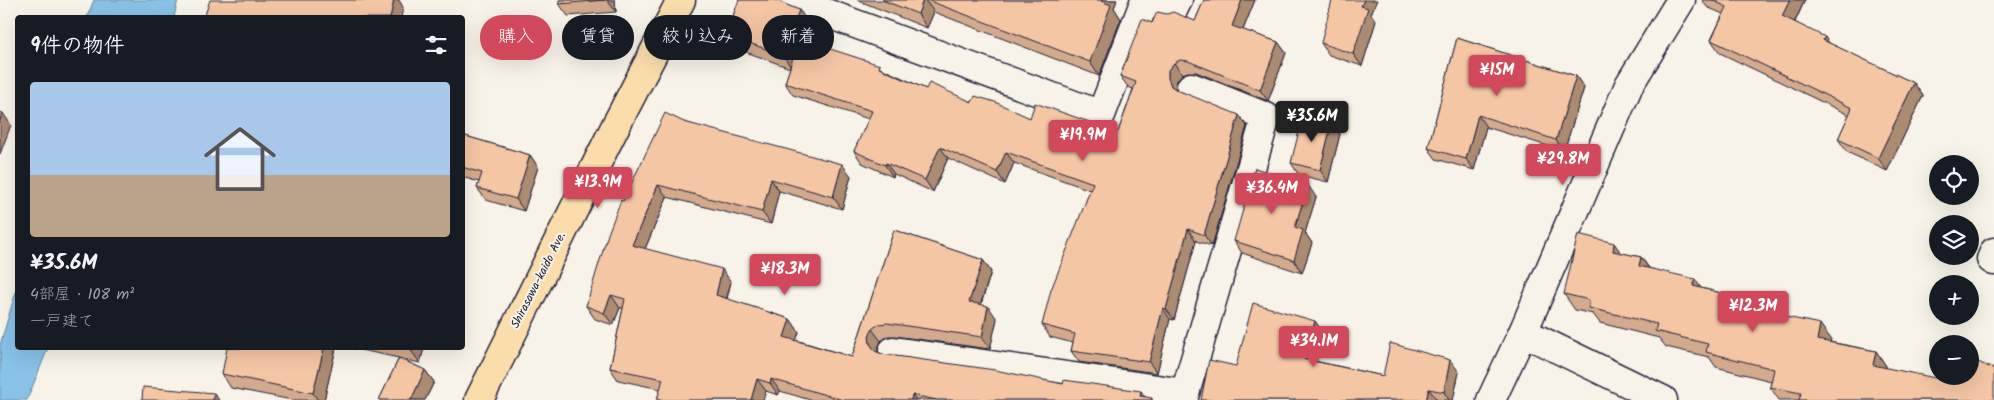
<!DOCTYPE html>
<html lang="ja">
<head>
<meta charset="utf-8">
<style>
	body { margin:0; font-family:Kalam,"Klee One",sans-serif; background:#20242c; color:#f1f3f6; height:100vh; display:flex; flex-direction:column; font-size:19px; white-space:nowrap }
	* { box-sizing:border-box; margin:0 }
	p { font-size:16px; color:#9ea1a6 }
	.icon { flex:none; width:28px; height:28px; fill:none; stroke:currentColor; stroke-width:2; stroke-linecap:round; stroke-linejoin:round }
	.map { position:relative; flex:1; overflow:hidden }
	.panel { position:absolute; left:15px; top:15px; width:450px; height:335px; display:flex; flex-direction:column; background:#171b24; border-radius:5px; box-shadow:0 5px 20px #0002 }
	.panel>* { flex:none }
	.top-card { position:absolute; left:480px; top:15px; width:475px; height:45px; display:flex; gap:10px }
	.controls { position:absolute; left:1929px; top:155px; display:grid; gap:10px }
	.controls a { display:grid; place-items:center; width:50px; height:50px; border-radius:50%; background:#171b24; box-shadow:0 5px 20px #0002; font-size:25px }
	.price { position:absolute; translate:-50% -42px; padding:0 11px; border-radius:5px; background:#d1495b; color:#fff; font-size:16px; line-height:32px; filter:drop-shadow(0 1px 2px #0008) }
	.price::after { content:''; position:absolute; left:50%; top:30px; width:15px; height:11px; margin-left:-8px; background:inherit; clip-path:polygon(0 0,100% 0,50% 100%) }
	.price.active { background:#222; color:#fff }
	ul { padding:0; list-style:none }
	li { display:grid; align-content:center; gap:10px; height:265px; padding:0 15px }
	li+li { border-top:1px solid #363941 }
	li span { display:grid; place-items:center; height:155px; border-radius:5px; color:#555 }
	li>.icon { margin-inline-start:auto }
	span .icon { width:90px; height:90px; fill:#fffc; stroke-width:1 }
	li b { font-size:21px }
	h2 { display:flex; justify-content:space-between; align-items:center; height:60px; padding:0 15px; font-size:21px }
	.tag { padding:0 18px; border-radius:22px; background:#171b24; box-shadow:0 5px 20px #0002; font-size:18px; line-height:45px }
	.tag.active { background:#d1495b; color:#fff }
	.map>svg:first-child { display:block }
	.water { fill:#88c2e7; stroke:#5f82a2 }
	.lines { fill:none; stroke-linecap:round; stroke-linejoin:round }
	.minor-casing { stroke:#22223b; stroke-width:31 }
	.major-casing { stroke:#22223b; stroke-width:31 }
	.minor { stroke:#f7f3e8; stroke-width:28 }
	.major { stroke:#faddab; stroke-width:28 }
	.wall { fill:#d3aa8d; stroke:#22223b }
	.shaded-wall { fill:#ac8b73; stroke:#22223b }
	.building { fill:#f5c6a4; stroke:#22223b }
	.labels { text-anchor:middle; stroke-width:4; stroke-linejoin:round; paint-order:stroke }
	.street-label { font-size:12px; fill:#22223b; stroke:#f7f3e8 }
</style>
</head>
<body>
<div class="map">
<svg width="1994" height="400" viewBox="0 0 1994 400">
	<rect width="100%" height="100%" fill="#f7f3e8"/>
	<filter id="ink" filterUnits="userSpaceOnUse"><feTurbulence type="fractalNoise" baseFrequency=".02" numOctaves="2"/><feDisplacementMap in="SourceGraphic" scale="10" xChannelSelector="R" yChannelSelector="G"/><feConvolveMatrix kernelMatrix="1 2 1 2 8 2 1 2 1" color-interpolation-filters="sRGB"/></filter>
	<g filter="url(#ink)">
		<!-- water -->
		<g class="water">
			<polygon points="94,0 178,0 174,17 87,17"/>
			<polygon points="17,288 18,348 48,348 27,400 0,400 0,345"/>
		</g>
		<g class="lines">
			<!-- minor casing -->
			<g class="minor-casing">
				<g id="minor">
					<polyline points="791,0 1101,115 1145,0 1173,10 1178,0"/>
					<polyline points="1994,252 1991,259 1994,261"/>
					<polyline points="1523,332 1663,400"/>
					<polyline points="893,351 1185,393"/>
					<polyline points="1183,400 1266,117 1191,87"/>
					<polyline points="1491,400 1523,332 1629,85 1681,0"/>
				</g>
			</g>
			<!-- major casing -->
			<g class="major-casing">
				<polyline id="major" points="479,400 615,127 681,0"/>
			</g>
			<!-- minor -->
			<use href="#minor" class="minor"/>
			<!-- major -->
			<use href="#major" class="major"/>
		</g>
		<!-- wall -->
		<g class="wall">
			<polygon points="559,0 615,0 616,12 568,16 559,4"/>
			<polygon points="739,0 776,0 776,1 799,10 809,23 802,41 883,69 926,89 972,102 1030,118 1118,132 1133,89 1128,87 1120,76 1152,23 1195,21 1204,0 1255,0 1243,30 1278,42 1286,53 1268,101 1196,72 1188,72 1182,74 1176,82 1176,89 1247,126 1212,246 1196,241 1174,320 1170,319 1157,373 1079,362 1071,351 1073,343 1050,337 1042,325 1090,190 1014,163 1005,184 948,158 933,192 894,174 893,177 862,163 854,151 869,119 793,95 785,83 790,68 735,48 726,35"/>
			<polygon points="857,0 1117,0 1114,8 1121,19 1099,76 934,12 927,28"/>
			<polygon points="1702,0 1805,0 1795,22 1829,43 1914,83 1923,96 1887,171 1847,152 1838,139 1849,115 1720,53 1711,40 1723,14 1707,7"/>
			<polygon points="1371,14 1376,21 1362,66 1329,55 1321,43"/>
			<polygon points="1457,38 1576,76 1584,88 1564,151 1486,127 1474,170 1436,159 1428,148"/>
			<polygon points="684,122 851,176 842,209 779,191 771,224 667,197 645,249 731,282 727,299 790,319 799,332 796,340 852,357 894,230 983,260 991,272 981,305 997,319 990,349 895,336 888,336 881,341 878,348 878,352 882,354 1145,397 1153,400 810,400 780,391 778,395 766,391 763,400 657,400 660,389 618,380 610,368 623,308 620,308 613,325 595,319 586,306 623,201"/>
			<polygon points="1332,122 1340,134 1328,182 1299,175 1291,163"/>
			<polygon points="462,135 530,155 538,167 524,211 486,200 477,188 479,182 462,177"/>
			<polygon points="1316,197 1305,233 1312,243 1302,273 1242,253 1234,241"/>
			<polygon points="1622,253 1641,257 1649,268 1701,288 1721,293 1726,301 1831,339 1830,342 1876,351 1886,366 1886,368 1994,400 1779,400 1770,387 1771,381 1716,367 1709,357 1666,347 1659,338 1600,323 1593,314 1575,310 1564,294"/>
			<polygon points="1315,321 1323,333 1315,361 1383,376 1459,372 1453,400 1201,400 1236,366"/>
			<polygon points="336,348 324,400 292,400 231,388 222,374"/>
			<polygon points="351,348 424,348 420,363 401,359 425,370 434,382 425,400 379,400 399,358"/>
		</g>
		<!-- shaded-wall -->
		<g class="shaded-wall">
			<polygon points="394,0 399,0 403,7 401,18 390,18"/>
			<polygon points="607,0 615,0 616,12"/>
			<polygon points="923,0 925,0 934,12 927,28 918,14"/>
			<polygon points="1102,0 1117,0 1114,8 1121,19 1099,76 1090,62"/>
			<polygon points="1242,0 1255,0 1240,37 1232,26"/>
			<polygon points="1364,0 1377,0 1371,14 1376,21 1362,66 1353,54 1361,6"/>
			<polygon points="1790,0 1805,0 1791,29 1782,16"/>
			<polygon points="799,10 809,23 792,69 783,55"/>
			<polygon points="1825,37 1834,50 1823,40"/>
			<polygon points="1278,42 1286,53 1268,101 1260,90"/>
			<polygon points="1174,63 1182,74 1176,82 1176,90 1171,86 1168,78 1168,70"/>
			<polygon points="1576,76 1584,88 1564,151 1556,140"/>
			<polygon points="1914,83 1923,96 1887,171 1878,158"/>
			<polygon points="3,113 11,125 0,154 0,120"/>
			<polygon points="1239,115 1247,126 1212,246 1204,235"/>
			<polygon points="1478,115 1486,127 1474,170 1466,159"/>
			<polygon points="1332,122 1340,134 1328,182 1320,170"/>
			<polygon points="940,147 948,158 933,192 925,180"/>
			<polygon points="1006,152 1014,163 1005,184 997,172"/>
			<polygon points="530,155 538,167 524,211 516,199"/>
			<polygon points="886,163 894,174 893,177 885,165"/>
			<polygon points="842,164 851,176 842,209 833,197"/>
			<polygon points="771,179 779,191 771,224 762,212"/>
			<polygon points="658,185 667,197 641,258 632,245"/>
			<polygon points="1308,185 1316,197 1305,233 1312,243 1302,273 1294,260 1295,227"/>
			<polygon points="1188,229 1196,241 1174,320 1166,309"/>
			<polygon points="1614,243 1625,258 1613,251"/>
			<polygon points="1641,257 1652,273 1639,266"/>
			<polygon points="983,260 991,272 977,315 969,302"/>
			<polygon points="722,269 731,282 724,307 716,295"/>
			<polygon points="1695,279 1705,294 1693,286"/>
			<polygon points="1721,293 1731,308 1719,299"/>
			<polygon points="611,295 620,308 613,325 604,313"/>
			<polygon points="988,306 997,319 990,349 982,337"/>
			<polygon points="1163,308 1170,319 1157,373 1149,362"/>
			<polygon points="790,319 799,332 793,349 784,337"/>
			<polygon points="1315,321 1323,333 1313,371 1304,359"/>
			<polygon points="1820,324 1831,339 1827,355 1817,340"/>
			<polygon points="872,329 881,341 878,348 878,356 870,344 869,336"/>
			<polygon points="324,348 336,348 324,400 318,400 313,393"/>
			<polygon points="411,348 424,348 420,363 410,349"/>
			<polygon points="1876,351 1886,366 1884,380 1873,365"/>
			<polygon points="1450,360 1459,372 1453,400 1449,400 1444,392"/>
			<polygon points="425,370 434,382 425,400 411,400"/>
			<polygon points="757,379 766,391 763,400 751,400"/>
			<polygon points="771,379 780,391 778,395 770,383"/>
			<polygon points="1429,389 1437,400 1426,400"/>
			<polygon points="1141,391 1147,400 1140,396"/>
			<polygon points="214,393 219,400 213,400"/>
			<polygon points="912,395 916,400 911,400"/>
		</g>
		<!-- building -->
		<g class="building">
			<polygon points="210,0 394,0 390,18 204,18"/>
			<polygon points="559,0 605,0 559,4"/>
			<polygon points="739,0 775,0 799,10 783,55 726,35"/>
			<polygon points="882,0 923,0 918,14"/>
			<polygon points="927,0 1102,0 1101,1 1111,5 1090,62"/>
			<polygon points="1204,0 1242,0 1232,26 1278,42 1260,90 1188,61 1180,60 1174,63 1168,70 1168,78 1171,86 1177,90 1239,115 1204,235 1188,229 1166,309 1163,308 1149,362 1071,351 1075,334 1042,325 1051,290 1093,183 1006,152 997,172 940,147 925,180 886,163 885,165 854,151 872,111 785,83 799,39 880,65 879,68 926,89 929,83 972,102 975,96 995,102 1030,118 1035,103 1118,132 1136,82 1120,76 1142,19 1152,23 1157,12 1167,14 1173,12 1195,21"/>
			<polygon points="1332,0 1364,0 1361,6 1368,8 1353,54 1321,43"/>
			<polygon points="1712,0 1790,0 1782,16 1825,37 1823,40 1914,83 1878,158 1838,139 1852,108 1711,40 1727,7"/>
			<polygon points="1457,38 1576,76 1556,140 1478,115 1466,159 1428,148"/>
			<polygon points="0,112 3,113 0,120"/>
			<polygon points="665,113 684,122 842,164 833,197 771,179 762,212 658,185 632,245 722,269 716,295 790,319 784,337 852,357 894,230 983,260 969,302 988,306 982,337 887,323 879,324 872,329 869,336 870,344 875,351 882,354 995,370 1063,384 1064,380 1141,391 1140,396 1152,398 1151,400 937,400 912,395 911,400 843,400 771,379 770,383 757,379 751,400 657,400 663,379 610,368 625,299 611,295 604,313 586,306 608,234 621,200 623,201"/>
			<polygon points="1303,115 1332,122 1320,170 1291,163"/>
			<polygon points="462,135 530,155 516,199 477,188 482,173 462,167"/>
			<polygon points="1255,168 1308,185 1295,227 1303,230 1294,260 1234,241"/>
			<polygon points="1578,234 1614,243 1613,251 1641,257 1639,266 1695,279 1693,286 1721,293 1719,299 1745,305 1744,308 1820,324 1817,340 1876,351 1873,365 1959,383 1962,376 1970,376 1971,359 1994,369 1994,400 1799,400 1801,393 1770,387 1774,369 1706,352 1708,344 1655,331 1657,324 1589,308 1589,300 1564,294"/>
			<polygon points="1253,303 1315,321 1304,359 1383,376 1390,343 1450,360 1444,392 1429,389 1426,400 1201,400 1209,360 1236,366"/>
			<polygon points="227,348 324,348 313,393 222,374"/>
			<polygon points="399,358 425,370 411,400 379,400"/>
			<polygon points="143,387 214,393 213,400 142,400"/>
		</g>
	</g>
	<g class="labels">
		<!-- street labels -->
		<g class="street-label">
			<text transform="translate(538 280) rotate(-63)" y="4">Shirasawa-kaido Ave.</text>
		</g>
	</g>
</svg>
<div class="controls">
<a><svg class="icon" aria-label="locate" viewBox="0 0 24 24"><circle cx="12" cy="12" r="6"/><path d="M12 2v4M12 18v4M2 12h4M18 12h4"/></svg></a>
<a><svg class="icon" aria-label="layers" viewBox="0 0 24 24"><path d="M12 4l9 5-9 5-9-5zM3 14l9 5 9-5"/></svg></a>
<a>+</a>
<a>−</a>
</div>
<b class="price" style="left:1497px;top:97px">¥15M</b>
<b class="price active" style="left:1312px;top:143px">¥35.6M</b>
<b class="price" style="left:1083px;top:162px">¥19.9M</b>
<b class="price" style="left:1563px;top:186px">¥29.8M</b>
<b class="price" style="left:598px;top:209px">¥13.9M</b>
<b class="price" style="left:1272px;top:215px">¥36.4M</b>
<b class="price" style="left:785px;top:296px">¥18.3M</b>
<b class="price" style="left:1753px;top:333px">¥12.3M</b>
<b class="price" style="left:1314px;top:368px">¥34.1M</b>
<div class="top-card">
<a class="tag active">購入</a>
<a class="tag">賃貸</a>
<a class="tag">絞り込み</a>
<a class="tag">新着</a>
</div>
<section class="panel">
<h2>9件の物件<svg class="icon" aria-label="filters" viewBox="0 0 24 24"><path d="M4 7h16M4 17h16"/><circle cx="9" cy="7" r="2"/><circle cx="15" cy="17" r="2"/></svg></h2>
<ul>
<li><span style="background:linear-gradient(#a9c7e8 60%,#b9a48a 0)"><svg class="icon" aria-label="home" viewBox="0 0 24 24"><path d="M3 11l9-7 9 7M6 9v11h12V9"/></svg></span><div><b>¥35.6M</b><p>4部屋 · 108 m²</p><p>一戸建て</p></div></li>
</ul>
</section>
</div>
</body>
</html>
